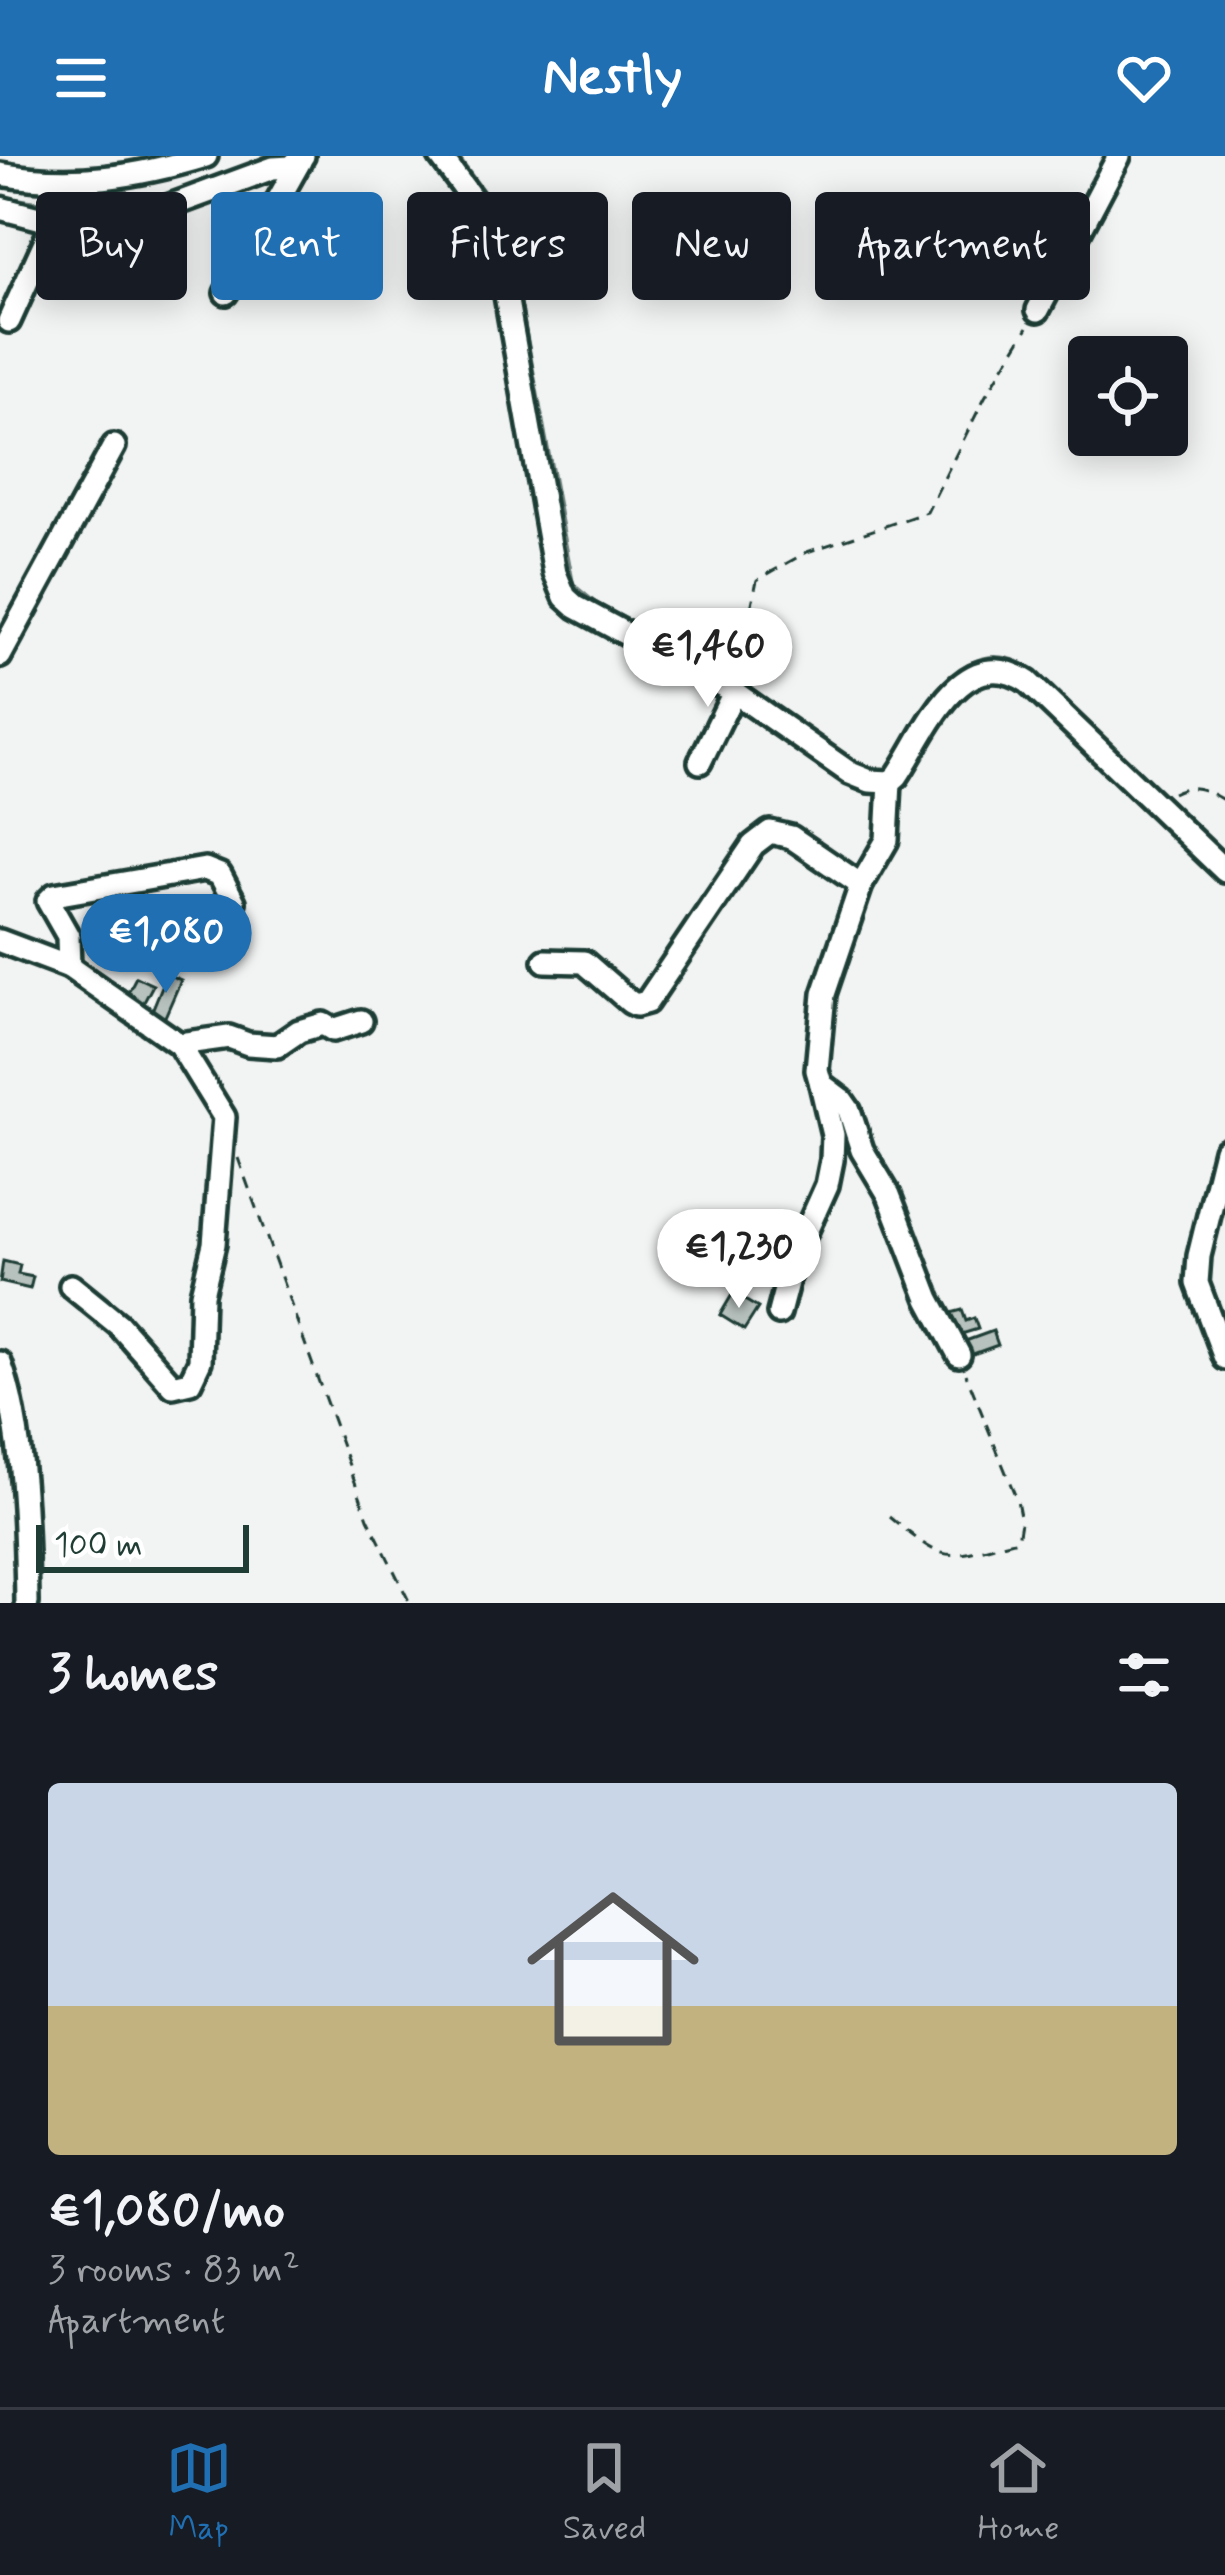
<!DOCTYPE html>
<html lang="en">
<head>
<meta charset="utf-8">
<style>
	body { margin:0; font-family:Mynerve,sans-serif; background:#20242c; color:#f1f3f6; height:100vh; display:flex; flex-direction:column; font-size:45px; white-space:nowrap }
	* { box-sizing:border-box; margin:0 }
	p { font-size:39px; color:#9ea1a6 }
	.icon { flex:none; width:66px; height:66px; fill:none; stroke:currentColor; stroke-width:2; stroke-linecap:round; stroke-linejoin:round }
	.map { position:relative; height:1447px; overflow:hidden }
	.details { display:flex; flex-direction:column; background:#171b24; flex:1 }
	.details>* { flex:none }
	.top-card { position:absolute; left:36px; top:36px; width:1155px; height:108px; display:flex; gap:24px }
	.buttons { position:absolute; left:1068px; top:180px; display:grid; gap:24px }
	.buttons a { display:grid; place-items:center; width:120px; height:120px; border-radius:12px; background:#171b24; box-shadow:0 6px 30px #0003; font-size:60px }
	.scale { position:absolute; left:36px; bottom:30px; width:213px; box-sizing:border-box; padding-left:12px; border:6px solid #1f3d34; border-top:0; font-size:33px; line-height:42px; white-space:nowrap; color:#1f3d34; -webkit-text-stroke:9px #fff; paint-order:stroke }
	.price { position:absolute; translate:-50% -102px; padding:0 27px; border-radius:42px; background:#fff; color:#222; font-size:39px; line-height:78px; filter:drop-shadow(0 3px 6px #0008) }
	.price::after { content:''; position:absolute; left:50%; top:72px; width:36px; height:27px; margin-left:-18px; background:inherit; clip-path:polygon(0 0,100% 0,50% 100%) }
	.price.on { background:#1f6fb2; color:#fff }
	ul { padding:0; list-style:none }
	li { display:grid; align-content:center; gap:24px; height:636px; padding:0 48px }
	li+li { border-top:3px solid #363941 }
	li span { display:grid; place-items:center; height:372px; border-radius:12px; color:#555 }
	li>.icon { margin-inline-start:auto }
	span .icon { width:216px; height:216px; fill:#fffc; stroke-width:1 }
	li b { font-size:51px }
	h2 { display:flex; justify-content:space-between; align-items:center; height:144px; padding:0 48px; font-size:51px }
	.tag { padding:0 42px; border-radius:12px; background:#171b24; box-shadow:0 6px 30px #0003; font-size:42px; line-height:108px }
	.tag.on { background:#1f6fb2; color:#fff }
	header { display:flex; justify-content:space-between; align-items:center; height:156px; padding:0 48px; background:#1f6fb2; color:#fff; font-size:54px; font-weight:800 }
	.tabs { display:flex; justify-content:space-around; align-items:center; height:168px; border-top:3px solid #363941; background:#171b24; font-size:33px; color:#9ea1a6 }
	.tabs a { display:grid; justify-items:center; gap:6px }
	.tabs .on { color:#1f6fb2 }
	.map>svg:first-child { display:block }
	.lines { fill:none; stroke-linecap:round; stroke-linejoin:round }
	.stream { stroke:#6d807b; stroke-width:4.5 }
	.building { fill:#b7c1bd; stroke:#1f3d34; stroke-width:3 }
	.minor-casing { stroke:#1f3d34; stroke-width:30 }
	.path { stroke:#1f3d34; stroke-width:3; stroke-dasharray:12 9; stroke-linecap:butt }
	.minor { stroke:#fff; stroke-width:21 }
</style>
</head>
<body>
<header><svg class="icon" aria-label="menu" viewBox="0 0 24 24"><path d="M4 6h16M4 12h16M4 18h16"/></svg>Nestly<svg class="icon" aria-label="heart" viewBox="0 0 24 24"><path d="M12 20l-8-8c-3-5 5-10 8-4 3-6 11-1 8 4z"/></svg></header>
<div class="map">
<svg width="1225" height="1447" viewBox="0 0 1225 1447">
	<rect width="100%" height="100%" fill="#f2f3f3"/>
	<filter id="ink" filterUnits="userSpaceOnUse"><feTurbulence type="fractalNoise" baseFrequency=".00833" numOctaves="2"/><feDisplacementMap in="SourceGraphic" scale="24" xChannelSelector="R" yChannelSelector="G"/><feConvolveMatrix kernelMatrix="1 2 1 2 8 2 1 2 1" color-interpolation-filters="sRGB"/></filter>
	<g filter="url(#ink)">
		<g class="lines">
			<!-- stream -->
			<g class="stream">
				<polyline points="457,0 487,41 508,82 573,429 595,447 728,518"/>
				<polyline points="239,14 266,0"/>
				<path d="M0 41C49 47 107 60 155 45"/>
				<polyline points="746,529 859,610"/>
				<path d="M876 615 886 614 893 606C919 558 965 468 1032 514L1160 636"/>
				<polyline points="1170,645 1225,699"/>
			</g>
		</g>
		<!-- building -->
		<g class="building">
			<polygon points="167,818 181,824 164,863 151,857"/>
			<polygon points="136,821 153,829 143,848 126,840"/>
			<polygon points="3,1105 20,1109 18,1118 33,1121 30,1133 0,1126"/>
			<polygon points="733,1137 758,1152 744,1174 720,1159"/>
			<polygon points="962,1154 966,1165 974,1162 978,1173 955,1180 947,1158"/>
			<polygon points="993,1175 998,1189 965,1201 960,1187"/>
		</g>
		<g class="lines">
			<!-- minor casing -->
			<g class="minor-casing">
				<g id="minor">
					<path d="M440 0 475 47 498 94 555 417 565 441 576 451 734 536 850 617 870 625 890 626 897 620C925 579 961 482 1028 526L1225 715"/>
					<path d="M0 18C72 31 137 21 206 0"/>
					<polyline points="0,52 54,66 132,64 273,12 291,11 303,0"/>
					<polyline points="226,137 300,5"/>
					<polyline points="1038,154 1119,0"/>
					<polyline points="9,165 54,66"/>
					<polyline points="0,500 114,290"/>
					<polyline points="700,606 734,536"/>
					<polyline points="890,626 887,684 861,729 824,838 817,914 821,928 842,944 849,954 862,994 889,1039 929,1143 959,1199"/>
					<polyline points="0,785 69,811 179,888 224,961 214,1088 202,1138 200,1205 190,1226 173,1230 119,1169 71,1130"/>
					<polyline points="545,805 584,806 630,846 636,849 647,846 753,689 770,676 791,681 861,729"/>
					<polyline points="69,811 68,780 48,745 54,739 205,713 220,719 234,746"/>
					<polyline points="179,888 229,881 248,888 277,890 299,875 323,868 333,874 361,865"/>
					<polyline points="1225,994 1199,1100 1197,1127 1225,1202"/>
					<polyline points="779,1157 792,1107 827,1029 832,1004 833,979 821,928"/>
					<path d="M0 1207C24 1273 26 1376 27 1447"/>
				</g>
			</g>
			<!-- path -->
			<g class="path">
				<polyline points="738,515 757,424 807,396 927,356 985,241 1028,171"/>
				<path d="M1172 637C1193 626 1206 634 1225 645"/>
				<polyline points="238,1002 368,1362 410,1447"/>
				<path d="M890 1361C951 1412 943 1402 1018 1384L1021 1365 1017 1344 966 1218"/>
			</g>
			<!-- minor -->
			<use href="#minor" class="minor"/>
		</g>
	</g>
</svg>
<div class="buttons">
<a><svg class="icon" aria-label="locate" viewBox="0 0 24 24"><circle cx="12" cy="12" r="6"/><path d="M12 2v4M12 18v4M2 12h4M18 12h4"/></svg></a>
</div>
<div class="scale">100 m</div>
<b class="price" style="left:708px;top:554px">€1,460</b>
<b class="price on" style="left:166px;top:840px">€1,080</b>
<b class="price" style="left:739px;top:1155px">€1,230</b>
<div class="top-card">
<a class="tag">Buy</a>
<a class="tag on">Rent</a>
<a class="tag">Filters</a>
<a class="tag">New</a>
<a class="tag">Apartment</a>
</div>
</div>
<section class="details">
<h2>3 homes<svg class="icon" aria-label="filters" viewBox="0 0 24 24"><path d="M4 7h16M4 17h16"/><circle cx="9" cy="7" r="2"/><circle cx="15" cy="17" r="2"/></svg></h2>
<ul>
<li><span style="background:linear-gradient(#c9d6e8 60%,#c2b280 0)"><svg class="icon" aria-label="home" viewBox="0 0 24 24"><path d="M3 11l9-7 9 7M6 9v11h12V9"/></svg></span><div><b>€1,080/mo</b><p>3 rooms · 83 m²</p><p>Apartment</p></div></li>
</ul>
</section>
<nav class="tabs">
<a class="on"><svg class="icon" aria-label="map" viewBox="0 0 24 24"><path d="M3 6l6-2 6 2 6-2v14l-6 2-6-2-6 2zM9 4v14M15 6v14"/></svg>Map</a>
<a><svg class="icon" aria-label="saved" viewBox="0 0 24 24"><path d="M7 4h10v16l-5-4-5 4z"/></svg>Saved</a>
<a><svg class="icon" aria-label="home" viewBox="0 0 24 24"><path d="M3 11l9-7 9 7M6 9v11h12V9"/></svg>Home</a>
</nav>
</body>
</html>
